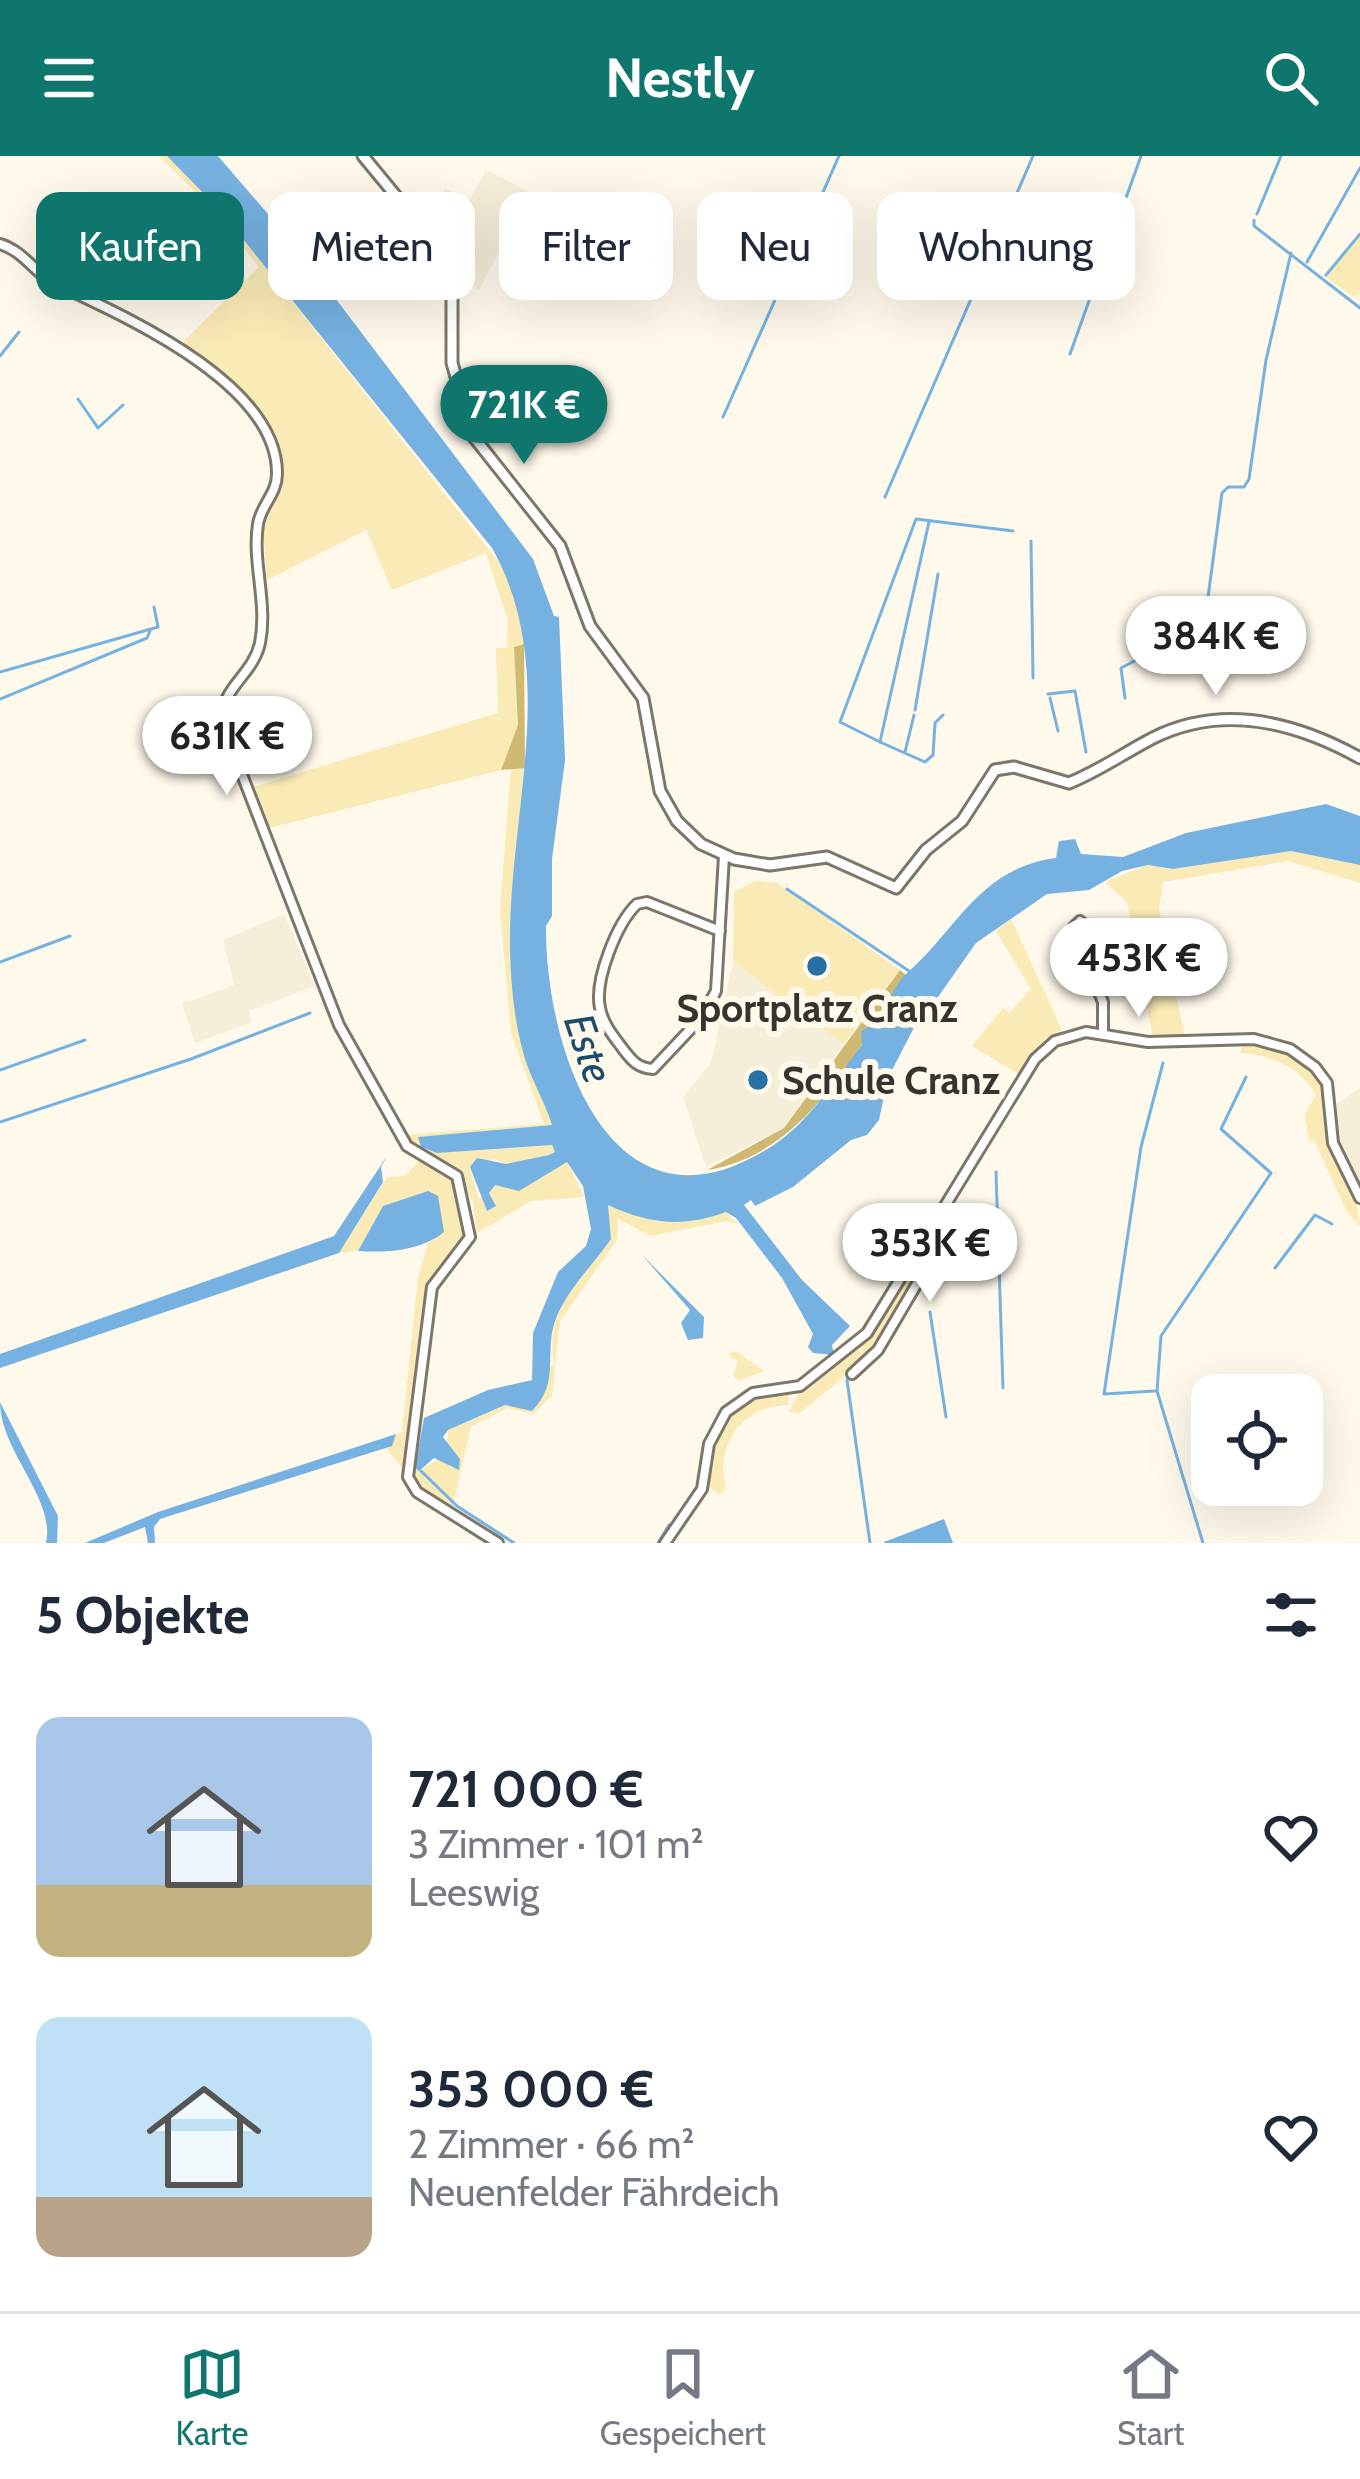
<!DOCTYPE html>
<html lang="de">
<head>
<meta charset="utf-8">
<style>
	body { margin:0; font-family:Cabin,sans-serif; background:#f6f6f7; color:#1f2937; height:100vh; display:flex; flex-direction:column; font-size:45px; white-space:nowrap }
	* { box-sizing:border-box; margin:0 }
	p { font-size:39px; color:#747a83 }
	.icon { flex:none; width:66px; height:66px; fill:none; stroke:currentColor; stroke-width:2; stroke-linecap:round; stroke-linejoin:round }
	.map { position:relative; height:1387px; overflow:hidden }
	.side { display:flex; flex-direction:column; background:#fff; flex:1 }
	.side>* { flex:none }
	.hud { position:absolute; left:36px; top:36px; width:1290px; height:108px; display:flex; gap:24px }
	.tools { position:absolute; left:1191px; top:1218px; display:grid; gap:24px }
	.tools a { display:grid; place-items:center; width:132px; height:132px; border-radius:24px; background:#fff; box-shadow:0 12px 48px #0002; font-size:60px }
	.price { position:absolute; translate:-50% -102px; padding:0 27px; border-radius:42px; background:#fff; color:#222; font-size:39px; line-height:78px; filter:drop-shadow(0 3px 6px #0008) }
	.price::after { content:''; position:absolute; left:50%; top:72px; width:36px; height:27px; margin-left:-18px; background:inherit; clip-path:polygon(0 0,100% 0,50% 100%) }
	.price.selected { background:#0f766e; color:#fff }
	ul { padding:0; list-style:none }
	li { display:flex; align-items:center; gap:36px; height:300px; padding:0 36px }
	li span { display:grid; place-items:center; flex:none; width:336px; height:240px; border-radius:24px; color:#555 }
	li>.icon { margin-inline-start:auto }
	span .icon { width:144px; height:144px; fill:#fffc; stroke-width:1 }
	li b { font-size:51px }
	h2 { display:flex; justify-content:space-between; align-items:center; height:144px; padding:0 36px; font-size:51px }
	.tag { padding:0 42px; border-radius:24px; background:#fff; box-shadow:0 12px 48px #0002; font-size:42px; line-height:108px }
	.tag.selected { background:#0f766e; color:#fff }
	header { display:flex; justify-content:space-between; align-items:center; height:156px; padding:0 36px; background:#0f766e; color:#fff; font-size:54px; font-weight:700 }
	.tabs { display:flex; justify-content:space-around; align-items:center; height:168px; border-top:3px solid #e0e1e3; background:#fff; font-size:33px; color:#747a83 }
	.tabs a { display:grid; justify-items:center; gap:6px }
	.tabs .selected { color:#0f766e }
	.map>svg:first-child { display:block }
	.built { fill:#f5eed9 }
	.green { fill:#faeab6 }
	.forest { fill:#ceb872 }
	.water { fill:#76b2e1 }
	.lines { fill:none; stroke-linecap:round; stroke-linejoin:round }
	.stream { stroke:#76b2e1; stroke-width:3 }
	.minor-casing { stroke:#7b776a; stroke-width:14 }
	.tertiary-casing { stroke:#7b776a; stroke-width:15 }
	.minor { stroke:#fff; stroke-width:8 }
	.tertiary { stroke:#fff; stroke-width:9 }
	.poi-dot { fill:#2670a3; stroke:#fef9eb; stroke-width:4.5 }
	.labels { text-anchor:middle; stroke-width:12; stroke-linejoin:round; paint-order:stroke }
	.poi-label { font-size:39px; font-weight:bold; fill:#36342f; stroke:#fef9eb }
	.water-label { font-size:42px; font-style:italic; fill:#1e4a6b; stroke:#fef9eb }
</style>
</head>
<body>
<header><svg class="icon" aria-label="menu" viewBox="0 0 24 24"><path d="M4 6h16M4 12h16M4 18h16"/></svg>Nestly<svg class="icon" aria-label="search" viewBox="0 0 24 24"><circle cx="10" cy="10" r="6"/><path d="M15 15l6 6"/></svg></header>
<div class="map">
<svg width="1360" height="1387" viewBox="0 0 1360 1387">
	<rect width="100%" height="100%" fill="#fef9eb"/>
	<!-- built -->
	<g class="built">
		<polygon points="486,14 530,36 479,134 469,128 461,143 450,107 427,66 445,32 469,46"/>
		<polygon points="284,758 315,830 249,855 252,866 195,887 182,848 234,829 223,784"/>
		<polygon points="733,806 844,888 784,972 706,1011 683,941 711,907"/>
		<polygon points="1360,932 1360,1033 1338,993 1329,953"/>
	</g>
	<!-- green -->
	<g class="green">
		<polygon points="159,0 167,0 217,51 502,410 520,455 524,488 514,491 518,569 501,614 269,672 253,631 498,557 496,492 507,492 508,465 486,397 392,434 366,374 267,424 262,365 283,319 276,285 243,236 183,186 259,111 213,53"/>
		<polygon points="1360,78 1360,137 1354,141 1324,120"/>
		<path d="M525 612C517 705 500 798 522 891 528 918 544 943 552 969L418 982 437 997 552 989 555 996 549 999 506 1008 494 1003 470 1012 479 1043 495 1028 567 1006 585 1041 531 1045 477 1077 473 1047 452 1009 416 995 403 979 544 968 511 877 500 752 511 613Z"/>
		<polygon points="1291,695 1360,709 1360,727 1288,705 1163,726 1159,753 1185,882 1153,882 1127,746 1105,726 1148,709 1173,713"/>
		<polygon points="755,725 777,727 900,814 844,888 733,806 734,736"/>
		<polygon points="1011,763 1062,874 1044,884 1020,919 972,890 1003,852 1009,857 1031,833 996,775"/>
		<path d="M1243 888C1279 892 1323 906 1326 948 1328 964 1326 977 1332 993 1343 1021 1360 1041 1360 1071L1346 1054 1314 984 1309 987 1305 958 1316 939C1301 911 1269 898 1240 897Z"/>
		<polygon points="419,1005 452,1018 467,1077 430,1125 405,1315 381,1287 402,1276 418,1122 428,1087 436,1082 428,1035 383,1050 358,1095 339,1097 387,1021 405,1020"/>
		<path d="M608 1049C649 1068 683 1072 726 1056L738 1068 726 1065 651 1080 618 1063 617 1084 560 1165 552 1240 533 1258 508 1252 471 1270 452 1354 415 1328V1312L419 1315 440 1302 452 1312 460 1303 447 1291 448 1274 498 1253 554 1208C544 1157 580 1120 611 1083Z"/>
		<polygon points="931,1084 933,1096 867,1202 858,1191"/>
		<polygon points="857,1192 866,1203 800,1257 789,1256 800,1234"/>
		<polygon points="736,1195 764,1215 738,1225 733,1219 738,1206 728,1198"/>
		<path d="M789 1239 788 1249C740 1250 715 1291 726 1332L720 1339 706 1329C717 1281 727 1231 789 1239Z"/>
	</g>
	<!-- forest -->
	<g class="forest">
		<path d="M381 59 402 79 425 130 417 142C385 128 360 113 333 141L316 118Z"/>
		<polygon points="524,488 525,612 501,614 518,569 514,491"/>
		<path d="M900 814 906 819C858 893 805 999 707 1014L784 972Z"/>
	</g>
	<!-- water -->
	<g class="water">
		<path d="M167 0H218L298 93 533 403 554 460 559 461 565 604 552 703V760L546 770C545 898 615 1099 778 986 812 962 836 922 862 889L861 875C886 866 888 834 907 817 957 774 979 712 1056 702L1059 685 1075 683 1081 698 1123 701 1186 677 1326 648 1360 660V709L1291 695 1173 713 1148 709 1122 715 1089 734 1047 738 976 787 931 851 937 857 931 861 922 856 888 922 879 964 867 979 851 984 793 1031 755 1050 751 1044 744 1049 802 1124 850 1170 832 1189 834 1199 813 1197 808 1191 813 1178 782 1122 736 1062 726 1056C683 1072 649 1068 608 1049L611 1083C593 1109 570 1130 557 1160 542 1195 562 1225 532 1255L505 1249 448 1274 443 1281 460 1303 459 1314 434 1302 419 1315 415 1312 424 1262 488 1234 532 1224 533 1177 558 1116 586 1090 591 1073 583 1030 567 1006 519 1035 495 1029 489 1037 496 1050 487 1055 470 1011 477 1002 506 1008 549 999 555 996 552 989 437 997 421 991 418 981 552 969C544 943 528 919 522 892 513 857 510 818 510 782 510 652 560 513 492 392L217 51Z"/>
		<polygon points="387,1000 381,1011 383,1026 339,1097 0,1212 0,1198 334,1080"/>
		<path d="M428 1035 438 1040 444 1076C421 1095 386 1097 358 1095L383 1050Z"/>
		<polygon points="642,1099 704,1161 703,1182 688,1184 681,1167 690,1154"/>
		<path d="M0 1246 58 1360 57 1387H46C56 1343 0 1295 0 1246Z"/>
		<polygon points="396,1278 392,1290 160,1363 154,1371 155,1387 148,1387 145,1371 104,1387 85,1387 158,1356"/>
		<polygon points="944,1363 953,1387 884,1387 884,1386"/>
	</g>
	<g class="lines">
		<!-- stream -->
		<g class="stream">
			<polyline points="1257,58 1281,0"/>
			<polyline points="1254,64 1254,70 1360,152"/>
			<polyline points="1307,106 1360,12"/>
			<polyline points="1326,119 1360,78"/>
			<polyline points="1070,198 1141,0"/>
			<polyline points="0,200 19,176"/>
			<polyline points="78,243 98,272 123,249"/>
			<polyline points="723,261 839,0"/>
			<polyline points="885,341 1033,0"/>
			<polyline points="929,366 880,586 925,606 933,599 935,567 943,559"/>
			<polyline points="1031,385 1033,522"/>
			<polyline points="0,516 158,471 154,451"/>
			<polyline points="1048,538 1075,535 1086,596"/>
			<polyline points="1050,542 1058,575"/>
			<polyline points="1125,542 1121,512 1175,484 1198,490 1202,486 1222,337 1228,331 1244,331 1249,323 1266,204 1291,97"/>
			<polyline points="0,543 147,482 150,475"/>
			<polyline points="915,554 938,418"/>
			<polyline points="880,586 840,566 916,363 1013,375"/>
			<polyline points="905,596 914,559"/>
			<polyline points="787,733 909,815"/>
			<polyline points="0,806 70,780"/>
			<polyline points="0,914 85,884"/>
			<polyline points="0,966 191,903 310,857"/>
			<polyline points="996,1016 1003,1232"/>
			<polyline points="1275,1112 1315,1059 1332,1068"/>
			<polyline points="930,1156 946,1261"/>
			<polyline points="847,1224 870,1387"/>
			<polyline points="1155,1235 1104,1238 1141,991 1163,907"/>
			<polyline points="421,1315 457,1350 514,1387"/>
			<polyline points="658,1387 669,1369"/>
			<polyline points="1203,1387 1157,1235 1161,1180 1271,1017 1221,973 1246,921"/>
		</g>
		<!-- minor casing -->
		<g class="minor-casing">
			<g id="minor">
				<path d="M0 88C26 96 35 119 58 129 126 161 278 228 277 318 277 338 261 349 258 368 252 407 268 447 260 487 253 520 220 531 222 567L339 869 407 990 457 1020 470 1081 432 1131 408 1321 417 1336 498 1387"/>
				<path d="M720 775 647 746 637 748C617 767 594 824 600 852 603 868 614 881 623 893 632 905 638 912 653 913L701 862 716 835 724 700"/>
				<polyline points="1080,788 1087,771 1080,765 1073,772 1103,846 1103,878"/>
				<polyline points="852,1218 878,1194 935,1097 938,1089 930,1079"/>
				<polyline points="665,1387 702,1333 709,1288 726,1256 753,1237 800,1230 867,1177 1035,903 1055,885 1086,876 1148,886 1254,883 1290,893 1315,911 1327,927 1333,987 1360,1042"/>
			</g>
		</g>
		<!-- tertiary casing -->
		<g class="tertiary-casing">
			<path id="tertiary" d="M363 0 438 91 452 140V207L473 280 560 390 590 470 643 542 660 635 677 665 701 688 734 703 770 709 827 701 896 732 926 694 962 665 995 614 1014 611 1069 627C1099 615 1124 597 1153 582 1223 547 1295 566 1360 602"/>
		</g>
		<!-- minor -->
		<use href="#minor" class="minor"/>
		<!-- tertiary -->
		<use href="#tertiary" class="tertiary"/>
	</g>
	<!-- markers -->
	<g class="poi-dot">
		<circle cx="817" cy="810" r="12"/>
		<circle cx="758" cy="924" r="12"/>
	</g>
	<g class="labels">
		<!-- poi labels -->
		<g class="poi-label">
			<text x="817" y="866">Sportplatz Cranz</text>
			<text x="782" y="938" text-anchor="start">Schule Cranz</text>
		</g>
		<!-- water labels -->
		<g class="water-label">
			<text transform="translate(589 892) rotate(71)" y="15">Este</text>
		</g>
	</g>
</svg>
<div class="tools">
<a><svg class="icon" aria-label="locate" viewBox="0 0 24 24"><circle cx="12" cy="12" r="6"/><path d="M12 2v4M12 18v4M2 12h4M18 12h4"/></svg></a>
</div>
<b class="price selected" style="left:524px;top:311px">721K €</b>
<b class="price" style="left:1216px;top:542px">384K €</b>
<b class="price" style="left:227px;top:642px">631K €</b>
<b class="price" style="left:1139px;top:864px">453K €</b>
<b class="price" style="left:930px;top:1149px">353K €</b>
<div class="hud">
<a class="tag selected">Kaufen</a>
<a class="tag">Mieten</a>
<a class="tag">Filter</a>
<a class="tag">Neu</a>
<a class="tag">Wohnung</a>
</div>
</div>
<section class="side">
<h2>5 Objekte<svg class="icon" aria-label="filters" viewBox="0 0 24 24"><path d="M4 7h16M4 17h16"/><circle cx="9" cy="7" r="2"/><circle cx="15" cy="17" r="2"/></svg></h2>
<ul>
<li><span style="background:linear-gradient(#a9c7e8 70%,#c2b280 0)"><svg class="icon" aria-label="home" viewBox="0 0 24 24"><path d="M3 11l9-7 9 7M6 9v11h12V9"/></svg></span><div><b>721 000 €</b><p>3 Zimmer · 101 m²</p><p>Leeswig</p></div><svg class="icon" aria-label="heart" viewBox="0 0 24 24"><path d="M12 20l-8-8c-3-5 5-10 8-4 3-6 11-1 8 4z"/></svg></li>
<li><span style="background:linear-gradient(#bfe0f5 75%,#b9a48a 0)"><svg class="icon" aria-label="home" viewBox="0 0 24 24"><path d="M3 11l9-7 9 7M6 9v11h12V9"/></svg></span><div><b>353 000 €</b><p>2 Zimmer · 66 m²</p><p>Neuenfelder Fährdeich</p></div><svg class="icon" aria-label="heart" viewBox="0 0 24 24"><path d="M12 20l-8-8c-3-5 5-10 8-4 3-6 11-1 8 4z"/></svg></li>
</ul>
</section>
<nav class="tabs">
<a class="selected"><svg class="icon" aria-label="map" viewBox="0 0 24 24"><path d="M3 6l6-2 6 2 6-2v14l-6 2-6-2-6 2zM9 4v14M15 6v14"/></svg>Karte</a>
<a><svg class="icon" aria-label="saved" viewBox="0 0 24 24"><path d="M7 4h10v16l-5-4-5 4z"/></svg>Gespeichert</a>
<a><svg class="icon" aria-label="home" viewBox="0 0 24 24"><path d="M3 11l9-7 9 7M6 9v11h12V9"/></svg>Start</a>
</nav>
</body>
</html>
